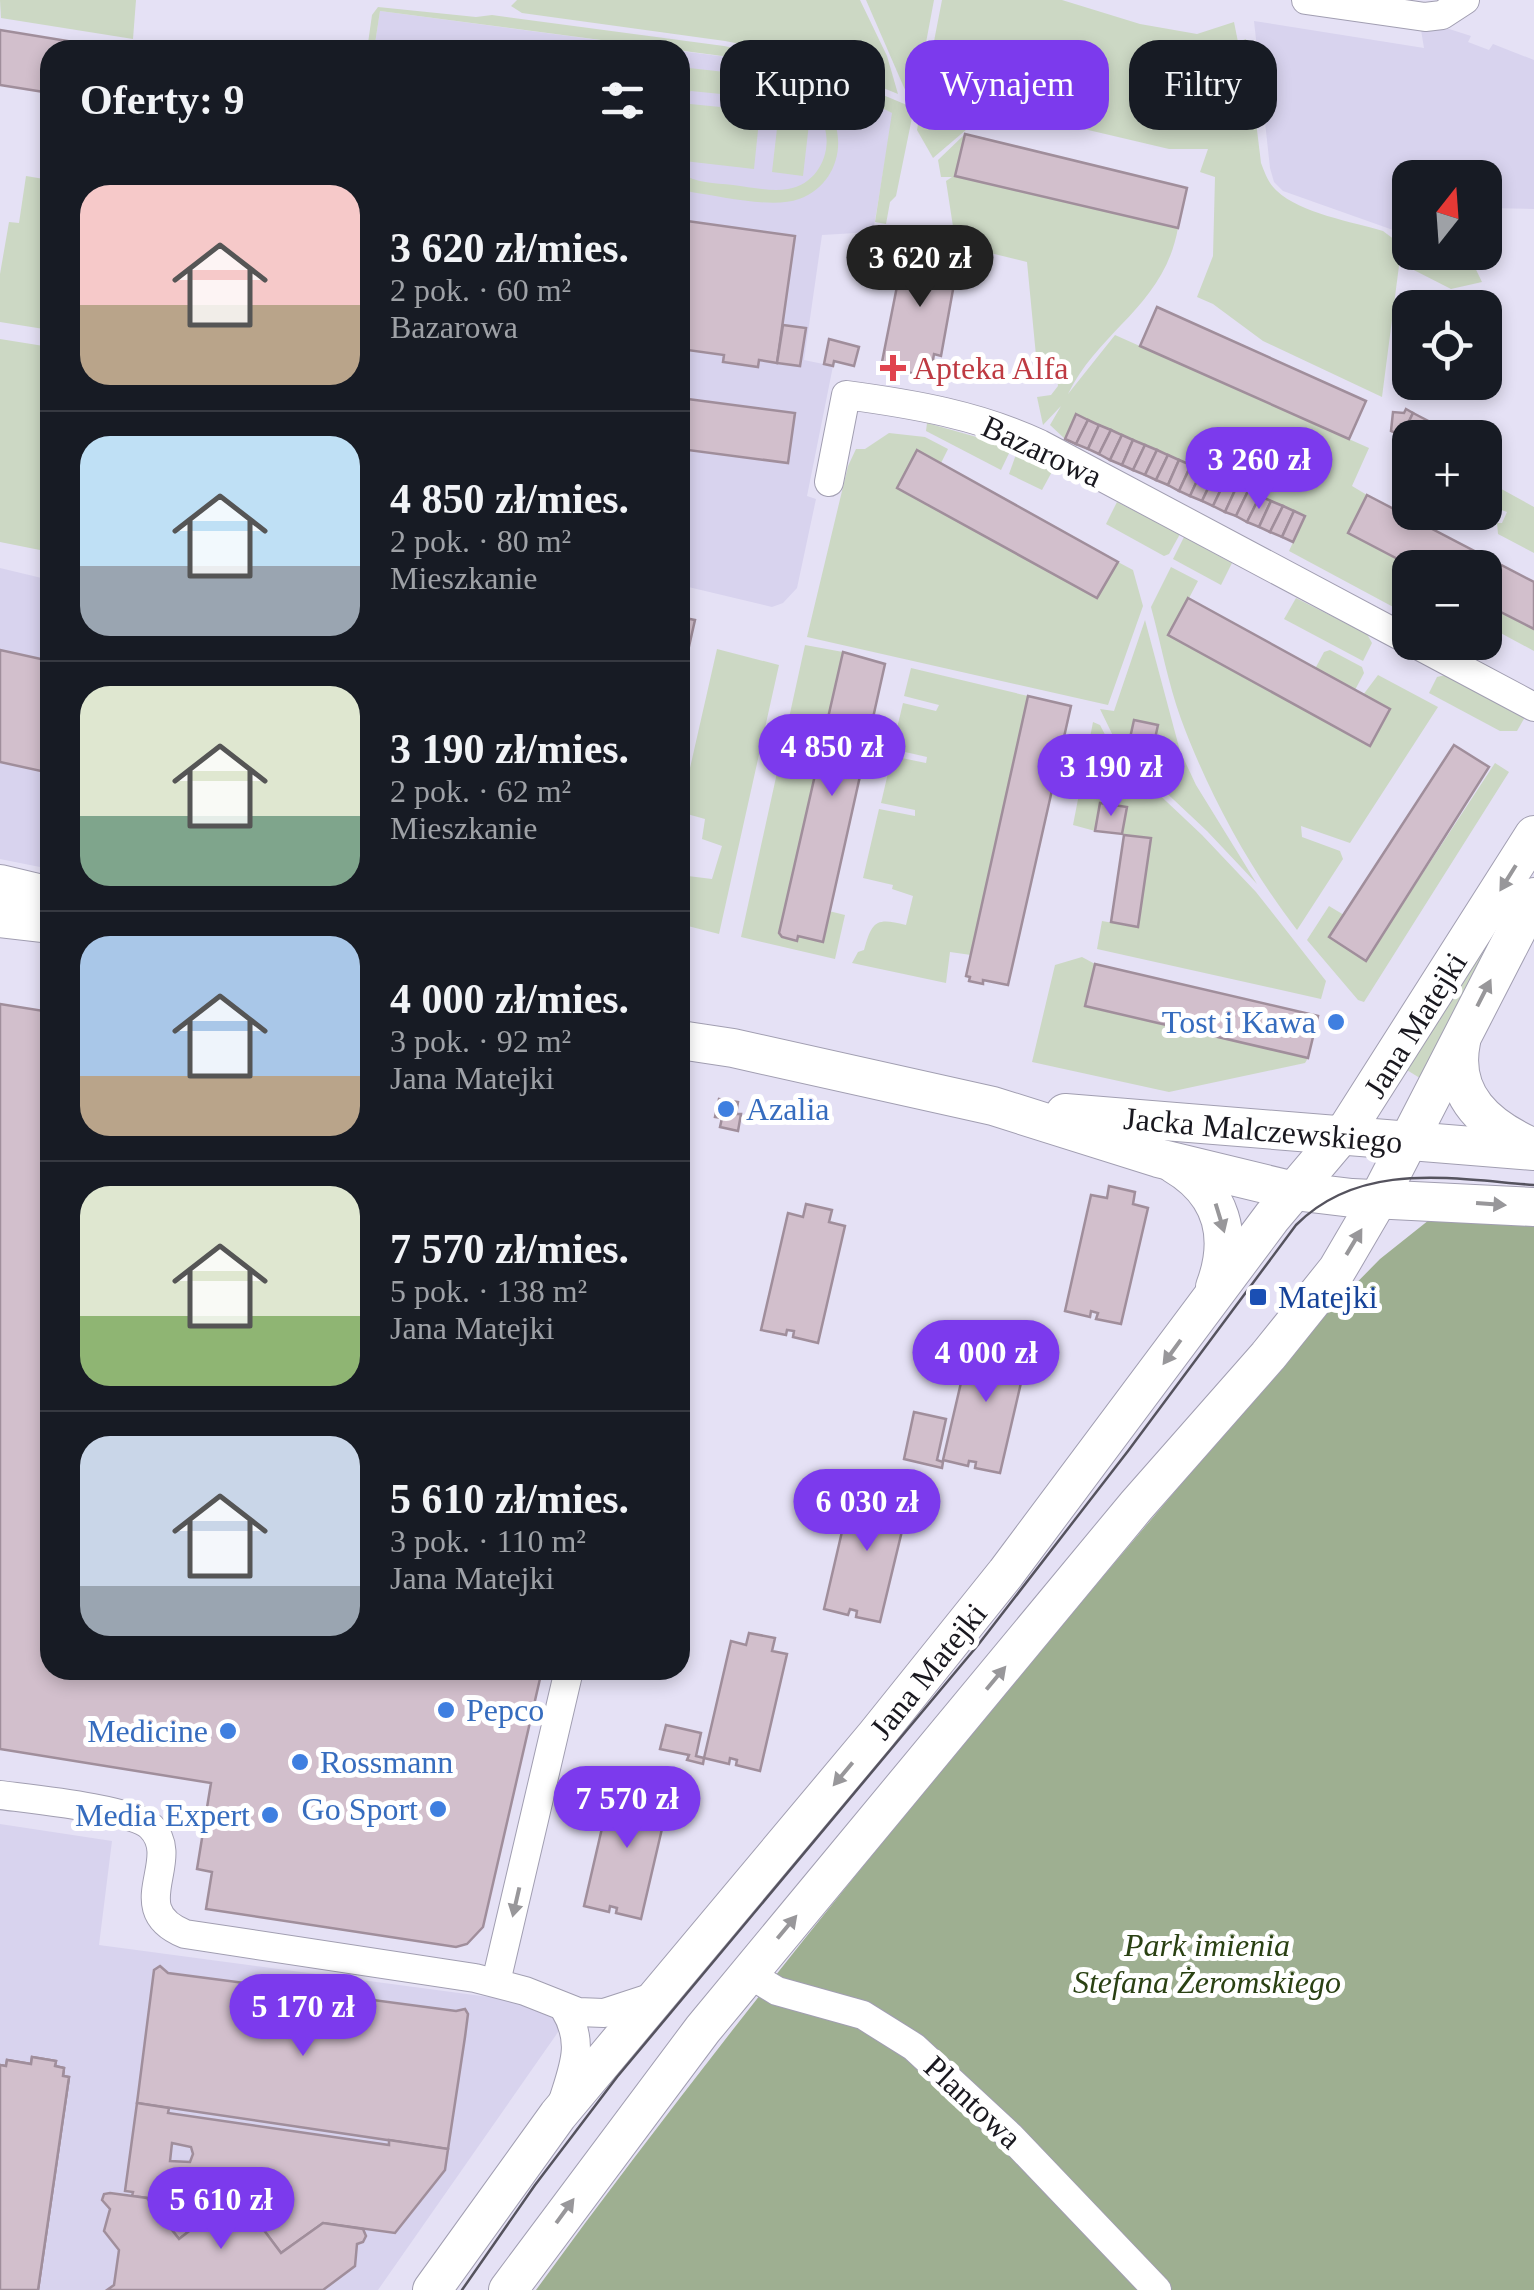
<!DOCTYPE html>
<html lang="pl">
<head>
<meta charset="utf-8">
<style>
	body { margin:0; font-family:"Times New Roman",serif; background:#242831; color:#f1f3f6; height:100vh; display:flex; flex-direction:column; font-size:38px; white-space:nowrap }
	* { box-sizing:border-box; margin:0 }
	p { font-size:32px; color:#9ea1a6 }
	.icon { flex:none; width:55px; height:55px; fill:none; stroke:currentColor; stroke-width:2; stroke-linecap:round; stroke-linejoin:round }
	.map { position:relative; flex:1; overflow:hidden }
	.panel { position:absolute; left:40px; top:40px; width:650px; height:1640px; display:flex; flex-direction:column; background:#171b24; border-radius:30px; box-shadow:0 5px 15px #0003 }
	.panel>* { flex:none }
	.banner { position:absolute; left:720px; top:40px; width:662px; height:90px; display:flex; gap:20px }
	.needle { width:65px; rotate:17deg }
	.tools { position:absolute; left:1392px; top:160px; display:grid; gap:20px }
	.tools a { display:grid; place-items:center; width:110px; height:110px; border-radius:20px; background:#171b24; box-shadow:0 5px 15px #0003; font-size:50px }
	.price { position:absolute; translate:-50% -85px; padding:0 22px; border-radius:35px; background:#7c3aed; color:#fff; font-size:32px; line-height:65px; filter:drop-shadow(0 2px 5px #0008) }
	.price::after { content:''; position:absolute; left:50%; top:60px; width:30px; height:22px; margin-left:-15px; background:inherit; clip-path:polygon(0 0,100% 0,50% 100%) }
	.price.active { background:#222; color:#fff }
	ul { padding:0; list-style:none }
	li { display:flex; align-items:center; gap:30px; height:250px; padding:0 40px }
	li+li { border-top:2px solid #363941 }
	li span { display:grid; place-items:center; flex:none; width:280px; height:200px; border-radius:30px; color:#555 }
	li>.icon { margin-inline-start:auto }
	span .icon { width:120px; height:120px; fill:#fffc; stroke-width:1 }
	li b { font-size:42px }
	h2 { display:flex; justify-content:space-between; align-items:center; height:120px; padding:0 40px; font-size:42px }
	.pill { padding:0 35px; border-radius:30px; background:#171b24; box-shadow:0 5px 15px #0003; font-size:35px; line-height:90px }
	.pill.active { background:#7c3aed; color:#fff }
	.map>svg:first-child { display:block }
	.built { fill:#d8d3ee }
	.green { fill:#ccd8c4 }
	.forest { fill:#9eaf91 }
	.building { fill:#d2bfcc; stroke:#a08e9b; stroke-width:2.5; fill-rule:evenodd }
	.lines { fill:none; stroke-linecap:round; stroke-linejoin:round }
	.street-casing { stroke:#a19eb1; stroke-width:30 }
	.secondary-casing { stroke:#a19eb1; stroke-width:40 }
	.street { stroke:#fff; stroke-width:28 }
	.secondary { stroke:#fff; stroke-width:38 }
	.tram { stroke:#55535e; stroke-width:2.5 }
	.oneway { fill:#98979a }
	.health-dot { fill:#e0444e; stroke:#fff; stroke-width:4 }
	.shop-dot { fill:#3f7fe0; stroke:#fff; stroke-width:4 }
	.transit-dot { fill:#1a4fb4; stroke:#fff; stroke-width:4 }
	.labels { text-anchor:middle; stroke-width:10; stroke-linejoin:round; paint-order:stroke }
	.health-label { font-size:32px; fill:#be3a42; stroke:#fff; text-anchor:start }
	.street-label { font-size:32px; fill:#19181f; stroke:#fff }
	.shop-label { font-size:32px; fill:#366cbe; stroke:#fff; text-anchor:end }
	.transit-label { font-size:32px; fill:#164399; stroke:#fff; text-anchor:start }
	.park-label { font-size:32px; font-style:italic; fill:#2a4113; stroke:#fff }
</style>
</head>
<body>
<div class="map">
<svg width="1534" height="2290" viewBox="0 0 1534 2290">
	<rect width="100%" height="100%" fill="#e5e1f5"/>
	<!-- built -->
	<g class="built">
		<polygon points="380,11 675,50 374,50"/>
		<polygon points="1254,21 1424,48 1420,24 1443,27 1471,36 1468,42 1489,50 1493,44 1534,60 1534,209 1485,208 1485,178 1410,178 1410,236 1283,191 1274,182 1270,168"/>
		<polygon points="680,51 798,66 893,113 873,232 822,235 804,360 833,366 807,496 816,499 797,588 783,603 772,607 680,585"/>
		<polygon points="0,568 50,580 50,869 0,859"/>
		<polygon points="0,1824 112,1841 99,1945 526,2002 563,2025 378,2290 0,2290"/>
	</g>
	<!-- green -->
	<g class="green">
		<polygon points="0,0 136,0 133,39 1,18"/>
		<polygon points="517,0 860,0 887,56 898,94 804,56 725,41 522,13 511,6"/>
		<polygon points="866,0 934,0 915,101 909,99"/>
		<path d="M942 0H1062L1140 24 1197 34 1234 22 1238 42 1246 39 1261 163C1265 173 1268 183 1277 191 1300 213 1353 222 1383 231L1395 240 1400 258 1382 397 1263 341 1213 304 1197 297 1213 256 1215 177 1200 172 1208 149H1169L991 107 989 118 922 103Z"/>
		<polygon points="378,7 476,17 492,15 724,46 802,61 914,108 896,196 890,202 886,224 875,222 892,113 798,66 380,11 374,50 367,50 372,15"/>
		<path d="M680 67 743 74 744 79C766 81 792 80 812 93 852 120 845 183 799 199 773 209 719 196 691 192L680 187V173C696 183 714 183 733 185 750 187 771 192 788 189 831 182 842 119 801 100 785 93 764 94 747 92L741 96 691 91 680 97Z"/>
		<polygon points="690,104 760,111 754,169 684,161"/>
		<polygon points="779,111 810,115 803,176 772,172"/>
		<polygon points="920,113 974,123 933,158 917,130"/>
		<path d="M965 134 955 176 1178 228C1164 306 1100 329 1068 394L1115 335 1369 448 1352 486 1367 495 1348 533 1415 567 1410 568V616L1289 551 1305 516 1077 415 1065 439 1050 425 1061 406 1043 425 1037 397 1051 395 1058 386 1055 365 1037 366 1027 262 978 250 954 233 946 181 952 177H941L938 160Z"/>
		<polygon points="26,176 50,180 41,205 50,224 50,330 0,322 0,274 9,222 19,223"/>
		<polygon points="1404,234 1410,236 1410,252 1468,253 1482,282 1451,289 1402,264"/>
		<polygon points="0,339 50,347 50,552 0,542"/>
		<polygon points="927,423 1012,447 1001,470 926,431"/>
		<polygon points="889,433 925,437 948,449 941,463 917,451 897,488 1097,598 1118,562 1133,570 1143,606 1108,705 807,637 848,466 856,449 865,449"/>
		<polygon points="1018,449 1054,468 1042,490 1009,474"/>
		<polygon points="1485,480 1534,507 1534,553 1498,534 1497,523 1502,523 1507,512 1485,504"/>
		<polygon points="1117,502 1180,534 1169,554 1164,556 1106,524"/>
		<polygon points="1184,537 1232,563 1221,585 1173,559"/>
		<path d="M1171 567 1198 581 1169 636 1369 746 1390 710 1363 695 1378 675 1438 707 1350 843 1301 826 1302 837 1340 851 1343 859 1297 930C1249 868 1208 792 1181 719 1168 683 1161 644 1151 607Z"/>
		<polygon points="1296,598 1367,634 1372,643 1363,661 1284,619"/>
		<polygon points="1485,604 1534,629 1534,651 1495,630 1482,653 1462,643 1485,642"/>
		<polygon points="1145,620 1180,751 1196,785 1257,884 1207,831 1124,753 1128,747 1152,752 1158,725 1134,720 1131,736 1117,744 1100,709 1114,711"/>
		<polygon points="805,645 843,652 780,933 783,938 796,941 798,936 822,942 829,911 845,915 835,959 741,937"/>
		<polygon points="717,649 779,665 719,934 680,924 680,875 712,879 722,846 702,839 705,819 680,812"/>
		<polygon points="1330,650 1362,667 1364,673 1355,690 1315,669 1324,652"/>
		<path d="M911 668 1028 696 971 955 950 952 946 983 852 963 858 952 864 950C872 921 876 917 906 925L913 896 892 889 893 885 863 878 879 809 915 816V810L881 803 892 756 926 763 927 757 892 749 903 703 936 711 939 705 904 696Z"/>
		<polygon points="1445,675 1525,717 1517,731 1500,731 1429,693 1437,677"/>
		<polygon points="1093,722 1100,725 1114,752 1202,835 1256,892 1326,981 1321,999 1097,949 1102,921 1137,927 1150,838 1122,834 1127,808 1095,831 1073,825"/>
		<polygon points="1495,763 1509,772 1364,1002 1358,1000 1307,940 1329,906 1344,915 1366,960"/>
		<polygon points="1499,927 1423,1080 1402,1067 1489,933"/>
		<polygon points="1082,957 1095,964 1086,1007 1308,1058 1305,1063 1169,1092 1032,1062 1055,965"/>
	</g>
	<!-- forest -->
	<path class="forest" d="M1429 1220 1534 1226V2290H536C782 1952 1054 1633 1325 1315L1380 1259Z"/>
	<!-- building -->
	<g class="building">
		<polygon points="0,30 110,48 113,47 112,50 50,50 50,93 0,85"/>
		<polygon points="965,134 1187,188 1178,228 955,176"/>
		<polygon points="680,220 795,236 777,363 759,360 758,367 723,362 724,355 680,349"/>
		<polygon points="906,241 955,251 951,272 956,273 941,356 934,354 933,360 940,361 937,378 881,367"/>
		<polygon points="1157,307 1366,401 1349,439 1140,346"/>
		<polygon points="783,325 806,328 800,366 777,363"/>
		<polygon points="829,339 859,347 854,366 834,361 833,366 824,364"/>
		<polygon points="680,398 795,413 788,463 680,449"/>
		<polygon points="1406,409 1413,413 1402,436 1391,431 1393,412 1404,413"/>
		<polygon points="1413,413 1438,426 1435,432 1441,435 1439,438 1410,438 1410,440 1402,436"/>
		<polygon points="1076,414 1088,420 1076,444 1065,439"/>
		<polygon points="1088,420 1099,425 1088,449 1076,444"/>
		<polygon points="1099,425 1111,430 1099,454 1088,449"/>
		<polygon points="1111,430 1122,435 1110,460 1099,454"/>
		<polygon points="1122,435 1133,440 1122,465 1110,460"/>
		<polygon points="1133,440 1145,445 1133,470 1122,465"/>
		<polygon points="1145,445 1157,450 1145,475 1133,470"/>
		<polygon points="917,450 1118,562 1097,598 897,488"/>
		<polygon points="1157,450 1168,455 1156,480 1145,475"/>
		<polygon points="1168,455 1179,460 1168,485 1156,480"/>
		<polygon points="1179,460 1191,465 1179,491 1168,485"/>
		<polygon points="1191,465 1202,470 1190,496 1179,491"/>
		<polygon points="1202,470 1214,476 1202,501 1190,496"/>
		<polygon points="1214,476 1225,481 1213,506 1202,501"/>
		<polygon points="1225,481 1237,486 1225,512 1213,506"/>
		<polygon points="1237,486 1248,491 1236,516 1225,512"/>
		<polygon points="1248,491 1260,496 1247,522 1236,516"/>
		<polygon points="1367,495 1534,582 1534,629 1485,604 1485,568 1415,568 1348,533"/>
		<polygon points="1260,496 1271,501 1259,527 1247,522"/>
		<polygon points="1271,501 1283,506 1270,532 1259,527"/>
		<polygon points="1283,506 1294,511 1282,537 1270,532"/>
		<polygon points="1294,511 1305,516 1293,542 1282,537"/>
		<polygon points="1188,598 1390,709 1370,746 1168,635"/>
		<polygon points="680,617 695,620 680,686"/>
		<polygon points="0,650 50,661 50,773 0,762"/>
		<polygon points="843,652 885,664 823,942 798,936 797,941 782,937 779,933"/>
		<polygon points="1028,696 1071,706 1008,985 983,980 983,984 969,981 970,977 966,976"/>
		<polygon points="1134,720 1158,725 1152,752 1128,747"/>
		<polygon points="1454,745 1489,767 1366,961 1329,937"/>
		<polygon points="1100,803 1127,807 1122,834 1095,831"/>
		<polygon points="1124,835 1151,838 1138,927 1111,922"/>
		<polygon points="1095,964 1318,1016 1308,1058 1085,1006"/>
		<polygon points="0,1004 50,1012 50,1670 542,1670 483,1927 467,1944 456,1947 206,1909 212,1872 197,1869 211,1783 0,1749"/>
		<polygon points="719,1099 738,1102 736,1114 741,1114 738,1131 720,1127 722,1118 715,1117"/>
		<polygon points="1109,1186 1135,1192 1133,1204 1148,1208 1121,1324 1096,1319 1098,1313 1091,1311 1090,1317 1065,1311 1091,1195 1107,1198"/>
		<polygon points="806,1204 832,1210 829,1222 845,1226 818,1343 793,1337 794,1331 787,1330 786,1335 761,1330 788,1213 803,1217"/>
		<polygon points="988,1335 1014,1341 1011,1354 1027,1357 1000,1473 975,1468 976,1462 969,1461 968,1466 943,1460 970,1344 985,1347"/>
		<polygon points="914,1412 946,1419 937,1460 943,1462 942,1468 904,1459"/>
		<polygon points="869,1484 895,1490 893,1502 908,1506 880,1622 856,1617 857,1611 850,1609 848,1615 824,1609 851,1493 866,1496"/>
		<polygon points="749,1633 775,1638 772,1651 787,1654 760,1771 736,1765 737,1760 730,1758 729,1764 704,1758 731,1641 746,1645"/>
		<polygon points="666,1725 701,1733 696,1756 704,1758 703,1764 687,1760 689,1755 660,1749"/>
		<polygon points="629,1781 655,1787 652,1799 668,1803 641,1919 616,1913 617,1908 610,1906 609,1912 584,1906 611,1789 627,1792"/>
		<polygon points="160,1966 168,1973 456,2011 465,2009 468,2014 465,2037 448,2149 137,2103 154,1970"/>
		<polygon points="32,2057 56,2061 55,2066 64,2068 63,2076 69,2077 38,2290 0,2290 0,2065 6,2066 7,2060 31,2064"/>
		<polygon points="32,2057 56,2061 55,2066 64,2068 63,2076 69,2077 38,2290 0,2290 0,2065 6,2066 7,2060 31,2064"/>
		<path d="M137 2103 169 2108 168 2113 389 2145V2140L448 2149 445 2170 395 2233 323 2223 281 2253 251 2213 219 2208 179 2239 147 2198 132 2196 133 2192 125 2191ZM172 2143 191 2147 193 2154 190 2162 170 2161Z"/>
		<polygon points="110,2193 147,2198 179,2239 219,2208 251,2213 281,2253 323,2223 363,2229 366,2236 363,2242 357,2244 355,2266 323,2290 107,2290 114,2285 119,2250 104,2231 110,2209 102,2200 104,2194"/>
	</g>
	<g class="lines">
		<!-- street casing -->
		<g class="street-casing">
			<g id="street">
				<polyline points="1306,0 1425,17 1442,15 1465,0"/>
				<path d="M829 482 846 395C913 404 978 415 1040 444L1410 641"/>
				<polyline points="1412,642 1534,707"/>
				<path d="M0 1795C30 1799 133 1809 151 1827 184 1861 123 1909 185 1934L475 1978 525 1991 578 2012 604 2013 656 1996"/>
				<polyline points="749,1974 777,1991 863,2015 914,2047 1010,2136 1157,2290"/>
				<polyline points="496,1982 569,1670"/>
				<path d="M563 2101C574 2066 585 2042 564 2008"/>
			</g>
		</g>
		<!-- secondary casing -->
		<g class="secondary-casing">
			<g id="secondary">
				<polyline points="0,884 50,896"/>
				<polyline points="0,918 50,924"/>
				<polyline points="680,1040 733,1048 993,1106 1158,1158 1294,1191 1352,1198 1534,1207"/>
				<path d="M1461 1042C1450 1096 1487 1127 1532 1147"/>
				<polyline points="1065,1113 1534,1151"/>
				<path d="M1174 1164C1222 1192 1234 1236 1215 1287"/>
				<polyline points="432,2290 558,2115 876,1735 1006,1573 1272,1217 1349,1126 1534,835"/>
				<polyline points="508,2290 703,2029 1136,1506 1268,1356 1337,1270 1378,1200 1534,897"/>
			</g>
		</g>
		<!-- street -->
		<use href="#street" class="street"/>
		<!-- secondary -->
		<use href="#secondary" class="secondary"/>
		<!-- tram -->
		<path class="tram" d="M462 2290 535 2185 617 2077 978 1645 1128 1451 1296 1225C1361 1160 1452 1179 1534 1185"/>
	</g>
	<!-- one-way arrows -->
	<defs><path id="oneway-solid" d="M-6-.8H1V-3.2L6.5 0L1 3.2V.8H-6Z" transform="scale(2.5)"/></defs>
	<g class="oneway">
		<use href="#oneway-solid" transform="translate(1508 878) rotate(122)"/>
		<use href="#oneway-solid" transform="translate(1484 993) rotate(-63)"/>
		<use href="#oneway-solid" transform="translate(1491 1204) rotate(4)"/>
		<use href="#oneway-solid" transform="translate(1220 1218) rotate(73)"/>
		<use href="#oneway-solid" transform="translate(1354 1242) rotate(-59)"/>
		<use href="#oneway-solid" transform="translate(1172 1352) rotate(126)"/>
		<use href="#oneway-solid" transform="translate(996 1678) rotate(-50)"/>
		<use href="#oneway-solid" transform="translate(843 1774) rotate(130)"/>
		<use href="#oneway-solid" transform="translate(516 1902) rotate(103)"/>
		<use href="#oneway-solid" transform="translate(787 1927) rotate(-50)"/>
		<use href="#oneway-solid" transform="translate(565 2211) rotate(-54)"/>
	</g>
	<!-- markers -->
	<path class="health-dot" d="M888 353h10v10h10v10h-10v10h-10v-10h-10v-10h10z"/>
	<g class="shop-dot">
		<circle cx="1336" cy="1022" r="10"/>
		<circle cx="726" cy="1109" r="10"/>
		<circle cx="446" cy="1710" r="10"/>
		<circle cx="228" cy="1731" r="10"/>
		<circle cx="300" cy="1762" r="10"/>
		<circle cx="438" cy="1809" r="10"/>
		<circle cx="270" cy="1815" r="10"/>
	</g>
	<rect class="transit-dot" x="1248" y="1287" width="20" height="20" rx="5"/>
	<g class="labels">
		<!-- health labels -->
		<g class="health-label">
			<text x="913" y="379">Apteka Alfa</text>
		</g>
		<!-- street labels -->
		<g class="street-label">
			<text transform="translate(1042 451) rotate(25)" y="11">Bazarowa</text>
			<text transform="translate(1415 1025) rotate(-58)" y="11">Jana Matejki</text>
			<text transform="translate(1263 1130) rotate(5)" y="11">Jacka Malczewskiego</text>
			<text transform="translate(928 1671) rotate(-51)" y="11">Jana Matejki</text>
			<text transform="translate(973 2102) rotate(43)" y="11">Plantowa</text>
		</g>
		<!-- shop labels -->
		<g class="shop-label">
			<text x="1316" y="1033">Tost i Kawa</text>
			<text x="746" y="1120" text-anchor="start">Azalia</text>
			<text x="466" y="1721" text-anchor="start">Pepco</text>
			<text x="208" y="1742">Medicine</text>
			<text x="320" y="1773" text-anchor="start">Rossmann</text>
			<text x="418" y="1820">Go Sport</text>
			<text x="250" y="1826">Media Expert</text>
		</g>
		<!-- transit labels -->
		<g class="transit-label">
			<text x="1278" y="1308">Matejki</text>
		</g>
		<!-- park labels -->
		<g class="park-label">
			<text x="1207" y="1956">Park imienia<tspan x="1207" dy="37">Stefana Żeromskiego</tspan></text>
		</g>
	</g>
</svg>
<div class="tools">
<a><svg class="needle" viewBox="-14 -14 28 28"><path d="M0-13l5 13h-10z" fill="#e53935"/><path d="M0 13l5-13h-10z" fill="#9ea1a6"/></svg></a>
<a><svg class="icon" aria-label="locate" viewBox="0 0 24 24"><circle cx="12" cy="12" r="6"/><path d="M12 2v4M12 18v4M2 12h4M18 12h4"/></svg></a>
<a>+</a>
<a>−</a>
</div>
<b class="price active" style="left:920px;top:310px">3 620 zł</b>
<b class="price" style="left:1259px;top:512px">3 260 zł</b>
<b class="price" style="left:832px;top:799px">4 850 zł</b>
<b class="price" style="left:1111px;top:819px">3 190 zł</b>
<b class="price" style="left:986px;top:1405px">4 000 zł</b>
<b class="price" style="left:867px;top:1554px">6 030 zł</b>
<b class="price" style="left:627px;top:1851px">7 570 zł</b>
<b class="price" style="left:303px;top:2059px">5 170 zł</b>
<b class="price" style="left:221px;top:2252px">5 610 zł</b>
<div class="banner">
<a class="pill">Kupno</a>
<a class="pill active">Wynajem</a>
<a class="pill">Filtry</a>
</div>
<section class="panel">
<h2>Oferty: 9<svg class="icon" aria-label="filters" viewBox="0 0 24 24"><path d="M4 7h16M4 17h16"/><circle cx="9" cy="7" r="2"/><circle cx="15" cy="17" r="2"/></svg></h2>
<ul>
<li><span style="background:linear-gradient(#f6c9c9 60%,#b9a48a 0)"><svg class="icon" aria-label="home" viewBox="0 0 24 24"><path d="M3 11l9-7 9 7M6 9v11h12V9"/></svg></span><div><b>3 620 zł/mies.</b><p>2 pok. · 60 m²</p><p>Bazarowa</p></div></li>
<li><span style="background:linear-gradient(#bfe0f5 65%,#9aa5b1 0)"><svg class="icon" aria-label="home" viewBox="0 0 24 24"><path d="M3 11l9-7 9 7M6 9v11h12V9"/></svg></span><div><b>4 850 zł/mies.</b><p>2 pok. · 80 m²</p><p>Mieszkanie</p></div></li>
<li><span style="background:linear-gradient(#dfe7d0 65%,#7fa58c 0)"><svg class="icon" aria-label="home" viewBox="0 0 24 24"><path d="M3 11l9-7 9 7M6 9v11h12V9"/></svg></span><div><b>3 190 zł/mies.</b><p>2 pok. · 62 m²</p><p>Mieszkanie</p></div></li>
<li><span style="background:linear-gradient(#a9c7e8 70%,#b9a48a 0)"><svg class="icon" aria-label="home" viewBox="0 0 24 24"><path d="M3 11l9-7 9 7M6 9v11h12V9"/></svg></span><div><b>4 000 zł/mies.</b><p>3 pok. · 92 m²</p><p>Jana Matejki</p></div></li>
<li><span style="background:linear-gradient(#dfe7d0 65%,#8fb573 0)"><svg class="icon" aria-label="home" viewBox="0 0 24 24"><path d="M3 11l9-7 9 7M6 9v11h12V9"/></svg></span><div><b>7 570 zł/mies.</b><p>5 pok. · 138 m²</p><p>Jana Matejki</p></div></li>
<li><span style="background:linear-gradient(#c9d6e8 75%,#9aa5b1 0)"><svg class="icon" aria-label="home" viewBox="0 0 24 24"><path d="M3 11l9-7 9 7M6 9v11h12V9"/></svg></span><div><b>5 610 zł/mies.</b><p>3 pok. · 110 m²</p><p>Jana Matejki</p></div></li>
</ul>
</section>
</div>
</body>
</html>
